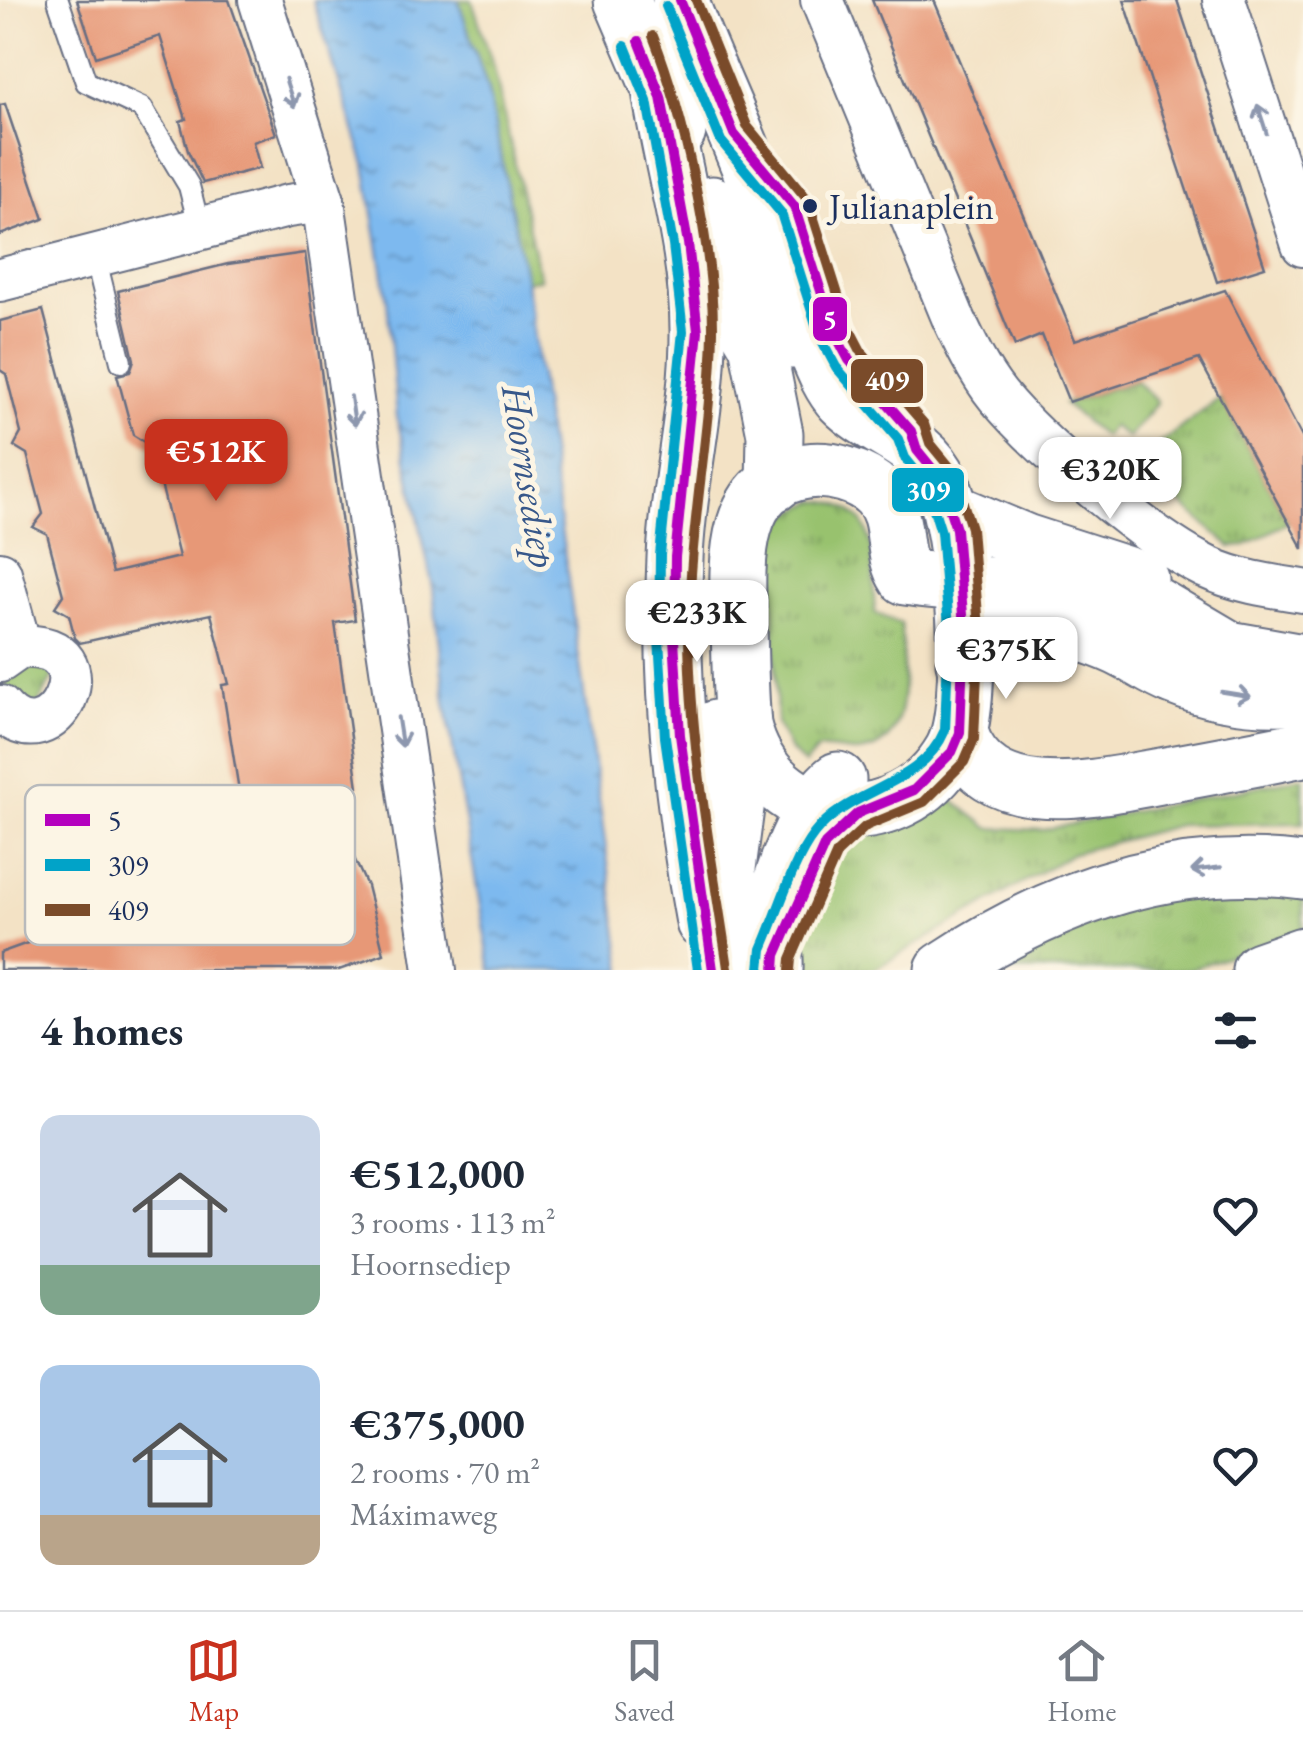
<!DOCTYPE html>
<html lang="en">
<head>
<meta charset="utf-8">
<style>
	body { margin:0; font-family:"EB Garamond",serif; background:#f2f2f3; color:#1f2937; height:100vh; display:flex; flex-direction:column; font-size:38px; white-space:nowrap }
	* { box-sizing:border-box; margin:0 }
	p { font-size:32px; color:#747a83 }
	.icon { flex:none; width:55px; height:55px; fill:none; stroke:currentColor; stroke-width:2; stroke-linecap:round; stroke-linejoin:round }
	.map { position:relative; height:970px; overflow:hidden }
	.details { display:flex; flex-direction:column; background:#fff; flex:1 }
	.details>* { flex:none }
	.price { position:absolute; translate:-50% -85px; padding:0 22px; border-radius:20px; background:#fff; color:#222; font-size:32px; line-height:65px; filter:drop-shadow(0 2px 5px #0008) }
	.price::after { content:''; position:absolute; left:50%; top:60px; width:30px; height:22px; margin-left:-15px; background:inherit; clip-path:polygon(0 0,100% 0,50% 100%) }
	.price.current { background:#c8321e; color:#fff }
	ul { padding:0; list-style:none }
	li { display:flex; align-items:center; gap:30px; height:250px; padding:0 40px }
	li span { display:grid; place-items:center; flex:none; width:280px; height:200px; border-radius:20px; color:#555 }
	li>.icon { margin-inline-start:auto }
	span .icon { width:120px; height:120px; fill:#fffc; stroke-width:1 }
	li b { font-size:42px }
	h2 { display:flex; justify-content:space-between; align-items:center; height:120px; padding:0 40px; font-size:42px }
	.tab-bar { display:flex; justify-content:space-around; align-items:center; height:140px; border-top:2px solid #e0e1e3; background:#fff; font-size:28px; color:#747a83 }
	.tab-bar a { display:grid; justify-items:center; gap:5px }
	.tab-bar .current { color:#c8321e }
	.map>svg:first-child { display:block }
	.grass { fill:url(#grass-tufts); stroke:#5a7866; stroke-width:2.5 }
	.water { fill:url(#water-ripples); stroke:#4c74a6; stroke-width:2.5 }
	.building { fill:#e79877 }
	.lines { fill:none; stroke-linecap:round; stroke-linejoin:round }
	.lane-casing { stroke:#676e82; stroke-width:24 }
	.street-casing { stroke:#676e82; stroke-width:46 }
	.secondary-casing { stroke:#676e82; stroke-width:59 }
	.highway-casing { stroke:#676e82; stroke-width:59 }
	.lane { stroke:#fff; stroke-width:20 }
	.street { stroke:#fff; stroke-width:42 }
	.secondary { stroke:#fff; stroke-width:55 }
	.highway { stroke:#fff; stroke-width:55 }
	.bus-1-casing { stroke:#fcf5e5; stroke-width:18 }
	.bus-2-casing { stroke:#fcf5e5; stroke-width:18 }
	.bus-3-casing { stroke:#fcf5e5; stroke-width:18 }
	.bus-1 { stroke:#b400be; stroke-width:10 }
	.bus-2 { stroke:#01a3c8; stroke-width:10 }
	.bus-3 { stroke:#7a4b2a; stroke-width:10 }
	.oneway { stroke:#8d97ae }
	.bus-dot { fill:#1b2f5e; stroke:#fcf5e5; stroke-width:4 }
	.labels { text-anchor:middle; stroke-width:10; stroke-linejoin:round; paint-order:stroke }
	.bus-label { font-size:36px; fill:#1b2f5e; stroke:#fcf5e5; text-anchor:start }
	.water-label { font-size:40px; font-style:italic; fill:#38588a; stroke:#fcf5e5 }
	.key { fill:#fcf5e5; stroke:#b8babc; stroke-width:2.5 }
	.key-label { font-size:28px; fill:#1b2f5e }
	.line-badge { stroke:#fcf5e5; stroke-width:4 }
	.badge-label { font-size:28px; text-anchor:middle; font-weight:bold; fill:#fff }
</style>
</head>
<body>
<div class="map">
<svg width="1303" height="970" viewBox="0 0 1303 970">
	<defs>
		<pattern id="grass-tufts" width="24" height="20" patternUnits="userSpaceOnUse" patternTransform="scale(2.5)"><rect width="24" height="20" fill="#98c26e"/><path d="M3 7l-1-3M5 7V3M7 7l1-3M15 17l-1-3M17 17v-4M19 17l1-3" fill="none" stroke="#7b9e5e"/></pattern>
		<pattern id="water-ripples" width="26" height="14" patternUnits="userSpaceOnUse" patternTransform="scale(2.5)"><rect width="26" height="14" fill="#7db9ef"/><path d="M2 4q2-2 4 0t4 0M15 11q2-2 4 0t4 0" fill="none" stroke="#6697c5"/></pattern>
	</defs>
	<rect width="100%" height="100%" fill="#fcf5e5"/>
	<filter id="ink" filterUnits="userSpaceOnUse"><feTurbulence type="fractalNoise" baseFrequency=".01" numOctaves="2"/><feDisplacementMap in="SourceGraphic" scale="20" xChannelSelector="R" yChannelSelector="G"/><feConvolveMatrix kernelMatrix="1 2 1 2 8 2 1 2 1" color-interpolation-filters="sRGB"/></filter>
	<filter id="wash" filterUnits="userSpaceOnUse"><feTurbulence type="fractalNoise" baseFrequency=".0048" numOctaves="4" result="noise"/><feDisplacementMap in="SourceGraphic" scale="40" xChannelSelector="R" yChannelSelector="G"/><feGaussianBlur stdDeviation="2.25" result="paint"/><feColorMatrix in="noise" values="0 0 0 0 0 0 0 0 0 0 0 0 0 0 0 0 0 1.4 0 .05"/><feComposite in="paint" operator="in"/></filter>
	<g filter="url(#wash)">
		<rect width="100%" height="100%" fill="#f3e2c5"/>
		<!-- grass -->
		<g class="grass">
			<polygon points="458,0 472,0 494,68 540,279 526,281 487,87"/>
			<polygon points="1136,381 1157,402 1128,438 1112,426 1104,437 1064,404"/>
			<polygon points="1220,398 1288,522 1244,546 1231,547 1134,463"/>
			<path d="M816 501C885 503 870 566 875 613L901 624C902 664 917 747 858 752 844 753 832 747 818 749L804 765 789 749 777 724 771 540 784 516Z"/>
			<polygon points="16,663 55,672 34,713 4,686"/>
			<polygon points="1303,777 1303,823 1179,825 1073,853 873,970 801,970 802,945 827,866 864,833 941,791 989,828 1043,830"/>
			<polygon points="1303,889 1303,930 1188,970 984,970 1085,919 1184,891"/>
		</g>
		<!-- water -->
		<polygon class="water" points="313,0 458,0 487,87 526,281 623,970 491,970 445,702 433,588 397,417 387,300 365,164"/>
		<g id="blocks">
			<!-- building -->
			<g class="building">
				<polygon points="77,0 229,0 276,134 253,142 260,168 203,183 188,151 180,121 186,119 160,36 96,57"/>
				<polygon points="872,0 934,0 1075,340 1225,290 1303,439 1303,549 1199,359 1069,402 1042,335 1015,346"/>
				<polygon points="1124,0 1177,0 1265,267 1217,282"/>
				<polygon points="5,104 44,219 0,235 0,105"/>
				<polygon points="305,253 355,620 335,623 358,787 241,803 222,685 229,684 211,614 80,643 75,638 69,615 55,607 63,595 47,534 33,527 43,514 27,454 14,446 21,433 6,374 0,370 0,321 43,310 112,573 179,557 152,447 133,435 117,375 130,372 134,360 118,291 228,264"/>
				<polygon points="341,830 367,886 384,954 339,970 0,970 0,953"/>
			</g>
		</g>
	</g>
	<g filter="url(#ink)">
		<use href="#blocks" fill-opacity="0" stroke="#676e82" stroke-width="2.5"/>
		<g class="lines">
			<!-- lane casing -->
			<g class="lane-casing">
				<g id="lane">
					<polyline points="58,0 86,82 142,108 189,186 200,229"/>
					<path d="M778 187C813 228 813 285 834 333 848 364 875 388 897 414"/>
					<polyline points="95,256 121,362"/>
				</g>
			</g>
			<!-- street casing -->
			<g class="street-casing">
				<g id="street">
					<polyline points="260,0 323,201 435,970"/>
					<path d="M822 0 952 315C965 343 978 371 998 396 1038 445 1149 539 1206 567 1236 581 1270 586 1303 591"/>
					<polyline points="1224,0 1303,245"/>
					<polyline points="0,280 288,206 323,201"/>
					<polyline points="0,573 20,647"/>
					<path d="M0 661 20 647C115 639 52 771 0 707"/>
				</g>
			</g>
			<!-- secondary casing -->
			<g class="secondary-casing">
				<g id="secondary">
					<polyline points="622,0 678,131"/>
					<path d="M680 0C714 94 797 245 792 341"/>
					<path d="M661 97C673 173 698 252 698 330 699 406 678 482 675 558 669 678 682 804 704 922"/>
					<polyline points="712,204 742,319 757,344 775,434 774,484"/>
					<path d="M794 307C815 335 820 375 843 400 873 431 922 439 941 482 963 530 978 706 952 751 900 841 768 830 743 725 740 692 740 659 739 626 737 569 729 481 807 471 831 468 861 476 878 493 902 518 889 552 906 577 957 585 1009 584 1060 591 1099 597 1133 622 1171 616"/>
					<polyline points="953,512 1025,542 1140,579"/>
					<polyline points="1141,597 1229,649 1303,662"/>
					<path d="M964 663C1000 615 1069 624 1119 648 1138 657 1155 670 1174 677 1215 694 1259 700 1303 696"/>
					<polyline points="716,728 738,793 728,868 732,970"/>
					<path d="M775 970C776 952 772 933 774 914 777 880 810 800 838 780"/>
				</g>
			</g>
			<!-- highway casing -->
			<g class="highway-casing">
				<g id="highway">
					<path d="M960 733C988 817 1102 786 1166 775 1212 767 1257 758 1303 749"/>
					<path d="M943 970C1050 899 1172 854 1303 871"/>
					<polyline points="1260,970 1303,955"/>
				</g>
			</g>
			<!-- lane -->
			<use href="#lane" class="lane"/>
			<!-- street -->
			<use href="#street" class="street"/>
			<!-- secondary -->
			<use href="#secondary" class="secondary"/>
			<!-- highway -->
			<use href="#highway" class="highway"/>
			<!-- bus-1 casing -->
			<g class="bus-1-casing">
				<g id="bus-1">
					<polyline points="680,0 734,134 794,206 834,332 849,360 911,431 917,450 939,477 956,529 964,627 960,733 952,752 914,790 858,813 825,844 776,955 775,970"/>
					<polyline points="639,41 661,97 688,243 698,331 675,557 674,639 680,735 713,970"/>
				</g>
			</g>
			<!-- bus-2 casing -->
			<g class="bus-2-casing">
				<g id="bus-2">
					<path d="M666 6 721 141 781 213 820 337 836 367 898 439 905 458 926 484 941 532 949 627 945 730C921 788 850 787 814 834 792 862 777 916 762 949L760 969"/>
					<polyline points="625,46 647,101 673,245 683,331 660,555 659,639 665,737 698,970"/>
				</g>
			</g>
			<!-- bus-3 casing -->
			<g class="bus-3-casing">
				<g id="bus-3">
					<polyline points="696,0 747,126 808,200 848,326 861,351 924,424 930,443 953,471 971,528 979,628 974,739 964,762 924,802 866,826 837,853 791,959 790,970"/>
					<path d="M653 36C683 112 714 250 713 332 711 434 688 534 689 636 690 747 712 858 728 968"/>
				</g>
			</g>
			<!-- bus-1 -->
			<use href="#bus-1" class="bus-1"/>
			<!-- bus-2 -->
			<use href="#bus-2" class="bus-2"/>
			<!-- bus-3 -->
			<use href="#bus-3" class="bus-3"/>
		</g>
		<!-- one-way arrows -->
		<defs><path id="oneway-shaft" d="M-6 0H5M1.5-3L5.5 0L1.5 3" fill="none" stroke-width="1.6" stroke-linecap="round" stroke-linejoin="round" transform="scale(2.5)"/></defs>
		<g class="oneway">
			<use href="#oneway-shaft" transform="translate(290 93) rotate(72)"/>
			<use href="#oneway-shaft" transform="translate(1262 119) rotate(-108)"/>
			<use href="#oneway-shaft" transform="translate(353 411) rotate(82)"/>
			<use href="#oneway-shaft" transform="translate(1236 694) rotate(9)"/>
			<use href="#oneway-shaft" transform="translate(400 732) rotate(81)"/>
			<use href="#oneway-shaft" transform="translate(1206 869) rotate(173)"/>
		</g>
	</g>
	<!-- markers -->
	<circle class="bus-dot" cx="810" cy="206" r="9"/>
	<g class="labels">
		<!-- bus labels -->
		<g class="bus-label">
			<text x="829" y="219">Julianaplein</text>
		</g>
		<!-- water labels -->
		<g class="water-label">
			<text transform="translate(530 476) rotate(81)" y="14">Hoornsediep</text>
		</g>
	</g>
	<!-- legend -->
	<rect x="25" y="785" width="330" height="160" rx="15" class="key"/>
	<rect x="45" y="814" width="45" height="12" fill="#b400be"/>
	<rect x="45" y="859" width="45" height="12" fill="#01a3c8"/>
	<rect x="45" y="904" width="45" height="12" fill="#7a4b2a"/>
	<g class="key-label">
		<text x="108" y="830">5</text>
		<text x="108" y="875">309</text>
		<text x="108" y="920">409</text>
	</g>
	<g class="line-badge">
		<rect x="811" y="295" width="38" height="48" rx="10" fill="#b400be"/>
		<rect x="849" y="357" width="76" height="48" rx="10" fill="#7a4b2a"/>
		<rect x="890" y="466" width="76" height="48" rx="10" fill="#01a3c8"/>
	</g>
	<g class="badge-label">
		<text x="830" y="329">5</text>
		<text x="887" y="390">409</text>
		<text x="928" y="500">309</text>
	</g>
</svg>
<b class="price current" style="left:216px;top:504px">€512K</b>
<b class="price" style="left:1110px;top:522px">€320K</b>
<b class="price" style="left:697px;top:665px">€233K</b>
<b class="price" style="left:1006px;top:702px">€375K</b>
</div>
<section class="details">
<h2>4 homes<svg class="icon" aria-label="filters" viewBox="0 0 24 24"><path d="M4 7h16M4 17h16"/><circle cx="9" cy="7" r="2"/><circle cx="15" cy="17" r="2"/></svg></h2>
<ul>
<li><span style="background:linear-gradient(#c9d6e8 75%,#7fa58c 0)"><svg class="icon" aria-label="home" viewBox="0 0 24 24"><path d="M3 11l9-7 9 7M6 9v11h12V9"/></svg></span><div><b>€512,000</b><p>3 rooms · 113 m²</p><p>Hoornsediep</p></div><svg class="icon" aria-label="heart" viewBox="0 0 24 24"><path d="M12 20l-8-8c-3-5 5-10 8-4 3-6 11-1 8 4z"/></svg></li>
<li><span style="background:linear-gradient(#a9c7e8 75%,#b9a48a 0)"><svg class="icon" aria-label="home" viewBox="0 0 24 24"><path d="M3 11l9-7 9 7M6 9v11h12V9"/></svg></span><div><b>€375,000</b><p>2 rooms · 70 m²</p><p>Máximaweg</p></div><svg class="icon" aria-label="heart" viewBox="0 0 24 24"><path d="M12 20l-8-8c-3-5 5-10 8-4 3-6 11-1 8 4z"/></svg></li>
</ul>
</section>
<nav class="tab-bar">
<a class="current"><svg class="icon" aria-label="map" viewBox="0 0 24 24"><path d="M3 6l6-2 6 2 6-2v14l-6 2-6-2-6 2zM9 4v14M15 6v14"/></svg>Map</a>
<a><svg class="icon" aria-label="saved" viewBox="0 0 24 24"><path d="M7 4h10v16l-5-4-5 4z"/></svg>Saved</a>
<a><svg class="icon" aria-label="home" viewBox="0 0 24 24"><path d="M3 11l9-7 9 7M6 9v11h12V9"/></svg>Home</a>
</nav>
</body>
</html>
